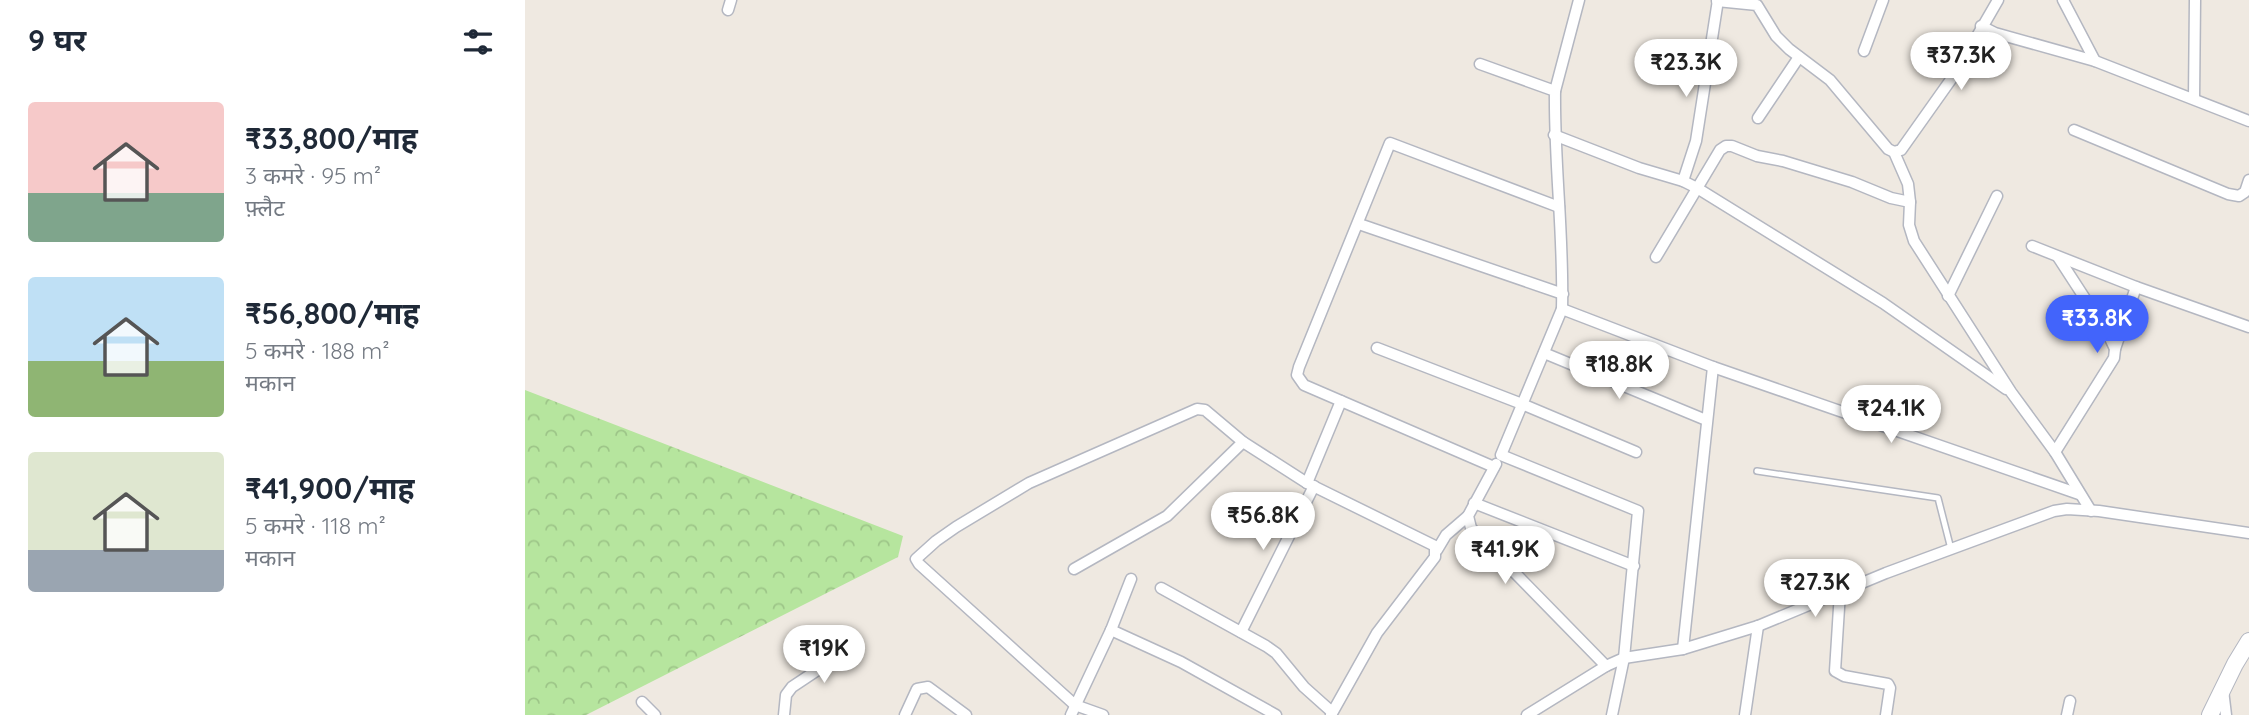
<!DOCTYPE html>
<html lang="hi">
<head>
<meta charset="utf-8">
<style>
	body { margin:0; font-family:Quicksand,"Noto Sans Devanagari",sans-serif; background:#f2f2f3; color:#1f2937; height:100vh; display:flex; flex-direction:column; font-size:26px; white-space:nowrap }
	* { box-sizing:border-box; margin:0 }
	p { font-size:23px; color:#747a83 }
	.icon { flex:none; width:38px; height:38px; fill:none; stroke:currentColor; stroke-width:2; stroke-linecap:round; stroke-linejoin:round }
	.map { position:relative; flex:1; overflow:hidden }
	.details { display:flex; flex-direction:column; background:#fff; width:525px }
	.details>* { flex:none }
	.price { position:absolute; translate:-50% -60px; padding:0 16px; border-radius:24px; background:#fff; color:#222; font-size:23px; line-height:46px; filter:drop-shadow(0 2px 4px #0008) }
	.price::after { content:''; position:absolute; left:50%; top:42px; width:21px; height:16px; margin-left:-10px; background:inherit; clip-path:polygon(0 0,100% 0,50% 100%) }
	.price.active { background:#4264fb; color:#fff }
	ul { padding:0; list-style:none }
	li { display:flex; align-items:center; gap:21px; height:175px; padding:0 28px }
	li span { display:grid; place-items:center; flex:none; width:196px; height:140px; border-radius:7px; color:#555 }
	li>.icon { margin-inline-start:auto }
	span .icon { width:84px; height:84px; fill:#fffc; stroke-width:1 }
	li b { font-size:30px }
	h2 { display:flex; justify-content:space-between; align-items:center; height:84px; padding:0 28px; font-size:30px }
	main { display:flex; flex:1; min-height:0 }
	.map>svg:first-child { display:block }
	.park { fill:url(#park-crowns) }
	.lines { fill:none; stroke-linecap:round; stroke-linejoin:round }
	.service-casing { stroke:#b4b7c1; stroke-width:8 }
	.minor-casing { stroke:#b4b7c1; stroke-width:13 }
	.secondary-casing { stroke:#b4b7c1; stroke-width:18 }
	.service { stroke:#fff; stroke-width:5 }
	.minor { stroke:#fff; stroke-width:10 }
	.secondary { stroke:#fff; stroke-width:16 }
</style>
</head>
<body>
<main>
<section class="details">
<h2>9 घर<svg class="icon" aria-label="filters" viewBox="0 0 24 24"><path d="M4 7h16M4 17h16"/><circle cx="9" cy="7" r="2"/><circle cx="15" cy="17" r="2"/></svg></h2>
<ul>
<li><span style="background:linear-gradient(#f6c9c9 65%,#7fa58c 0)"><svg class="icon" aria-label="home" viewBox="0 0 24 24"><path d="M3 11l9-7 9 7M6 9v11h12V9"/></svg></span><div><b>₹33,800/माह</b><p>3 कमरे · 95 m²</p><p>फ़्लैट</p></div></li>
<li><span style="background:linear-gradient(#bfe0f5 60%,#8fb573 0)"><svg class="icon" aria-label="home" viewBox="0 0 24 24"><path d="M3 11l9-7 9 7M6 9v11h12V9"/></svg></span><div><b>₹56,800/माह</b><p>5 कमरे · 188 m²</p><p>मकान</p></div></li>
<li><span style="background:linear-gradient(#dfe7d0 70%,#9aa5b1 0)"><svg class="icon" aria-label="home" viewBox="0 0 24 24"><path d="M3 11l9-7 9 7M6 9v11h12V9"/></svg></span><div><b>₹41,900/माह</b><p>5 कमरे · 118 m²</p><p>मकान</p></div></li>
</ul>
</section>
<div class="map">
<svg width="1724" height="715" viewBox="0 0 1724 715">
	<defs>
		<pattern id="park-crowns" width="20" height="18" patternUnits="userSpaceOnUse" patternTransform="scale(1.75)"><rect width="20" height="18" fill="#b6e59e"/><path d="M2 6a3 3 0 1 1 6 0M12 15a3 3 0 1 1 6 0" fill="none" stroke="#9dc588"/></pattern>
	</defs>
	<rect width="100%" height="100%" fill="#efe9e1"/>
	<!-- park -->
	<polygon class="park" points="0,390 378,536 373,557 61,715 0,715"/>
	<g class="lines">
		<!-- service casing -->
		<g class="service-casing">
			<polyline id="service" points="1232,471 1413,498 1426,549"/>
		</g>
		<!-- minor casing -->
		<g class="minor-casing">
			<g id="minor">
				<polyline points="1538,0 1570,61"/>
				<polyline points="1192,1 1232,5 1251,36 1264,49 1305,80 1363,149 1369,152 1383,184 1385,202 1384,225 1389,241 1486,392 1530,452 1566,511"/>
				<polyline points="203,10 206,0"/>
				<polyline points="1456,26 1470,33 1570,61 1724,121"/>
				<polyline points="1339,51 1358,0"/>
				<path d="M955 64 1030 91C1029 164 1039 236 1037 309"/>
				<polyline points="1030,91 1054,0"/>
				<polyline points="1669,99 1670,0"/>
				<polyline points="1233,118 1274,57"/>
				<polyline points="1549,130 1703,194 1714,196 1720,192 1724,180"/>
				<polyline points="1029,135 1114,168 1158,181 1172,188 1358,303 1481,389"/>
				<polyline points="1369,152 1376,150 1432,71 1473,0"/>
				<polyline points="1158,181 1171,141 1193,0"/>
				<polyline points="834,224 1038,294"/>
				<polyline points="1507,246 1611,287 1724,327"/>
				<polyline points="1131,257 1195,150 1201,146 1207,146 1232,156 1258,161 1327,182 1366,198 1385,202"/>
				<polyline points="1423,296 1472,196"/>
				<polyline points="852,348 997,404 1111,452"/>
				<polyline points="1590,349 1611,287"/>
				<polyline points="1019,353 1181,420"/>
				<polyline points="1188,367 1158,649 1233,626 1361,573 1529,511 1542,509 1574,511 1724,533"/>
				<polyline points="1530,452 1589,358 1590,349 1583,334 1533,257"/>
				<polyline points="971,464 943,516 946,528 1081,666 1099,658"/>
				<polyline points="969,467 779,385 772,375 774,367 865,143 1034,207"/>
				<polyline points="782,483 816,401"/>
				<polyline points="949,503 1109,566"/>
				<polyline points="912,550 921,535 943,516"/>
				<polyline points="549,569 642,516 718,442"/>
				<polyline points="636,588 741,646 751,653 779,687 807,712"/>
				<polyline points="1315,592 1310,671 1319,676 1363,684 1365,688 1361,715"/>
				<polyline points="586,630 656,662 751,715"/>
				<polyline points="716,632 789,486"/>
				<polyline points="1158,649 1099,658 1113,511 976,455 1037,309 1188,367 1554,494"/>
				<polyline points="1698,690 1701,715"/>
				<polyline points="117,702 130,715"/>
				<polyline points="259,715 261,695 267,687 327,647"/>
				<polyline points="380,715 392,689 403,687 441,715"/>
				<polyline points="546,715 586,630 606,579"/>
				<polyline points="578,715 550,705 394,564 391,559 411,541 431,527 504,483 672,409 680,410 718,442 782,483 910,546 910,557 852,633 806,715"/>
				<polyline points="1002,715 1081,666"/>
				<polyline points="1087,715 1099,658"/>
				<polyline points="1220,715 1233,626"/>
				<polyline points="1542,715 1545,701"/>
			</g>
		</g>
		<!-- secondary casing -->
		<g class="secondary-casing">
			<polyline id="secondary" points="1685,715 1710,664 1724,641"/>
		</g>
		<!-- service -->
		<use href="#service" class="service"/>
		<!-- minor -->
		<use href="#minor" class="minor"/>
		<!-- secondary -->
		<use href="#secondary" class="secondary"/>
	</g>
</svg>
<b class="price" style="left:1436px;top:92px">₹37.3K</b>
<b class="price" style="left:1161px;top:99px">₹23.3K</b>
<b class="price active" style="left:1572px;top:355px">₹33.8K</b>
<b class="price" style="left:1094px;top:401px">₹18.8K</b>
<b class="price" style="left:1366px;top:445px">₹24.1K</b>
<b class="price" style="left:738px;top:552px">₹56.8K</b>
<b class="price" style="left:980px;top:586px">₹41.9K</b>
<b class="price" style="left:1290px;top:619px">₹27.3K</b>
<b class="price" style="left:299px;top:685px">₹19K</b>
</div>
</main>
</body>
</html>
